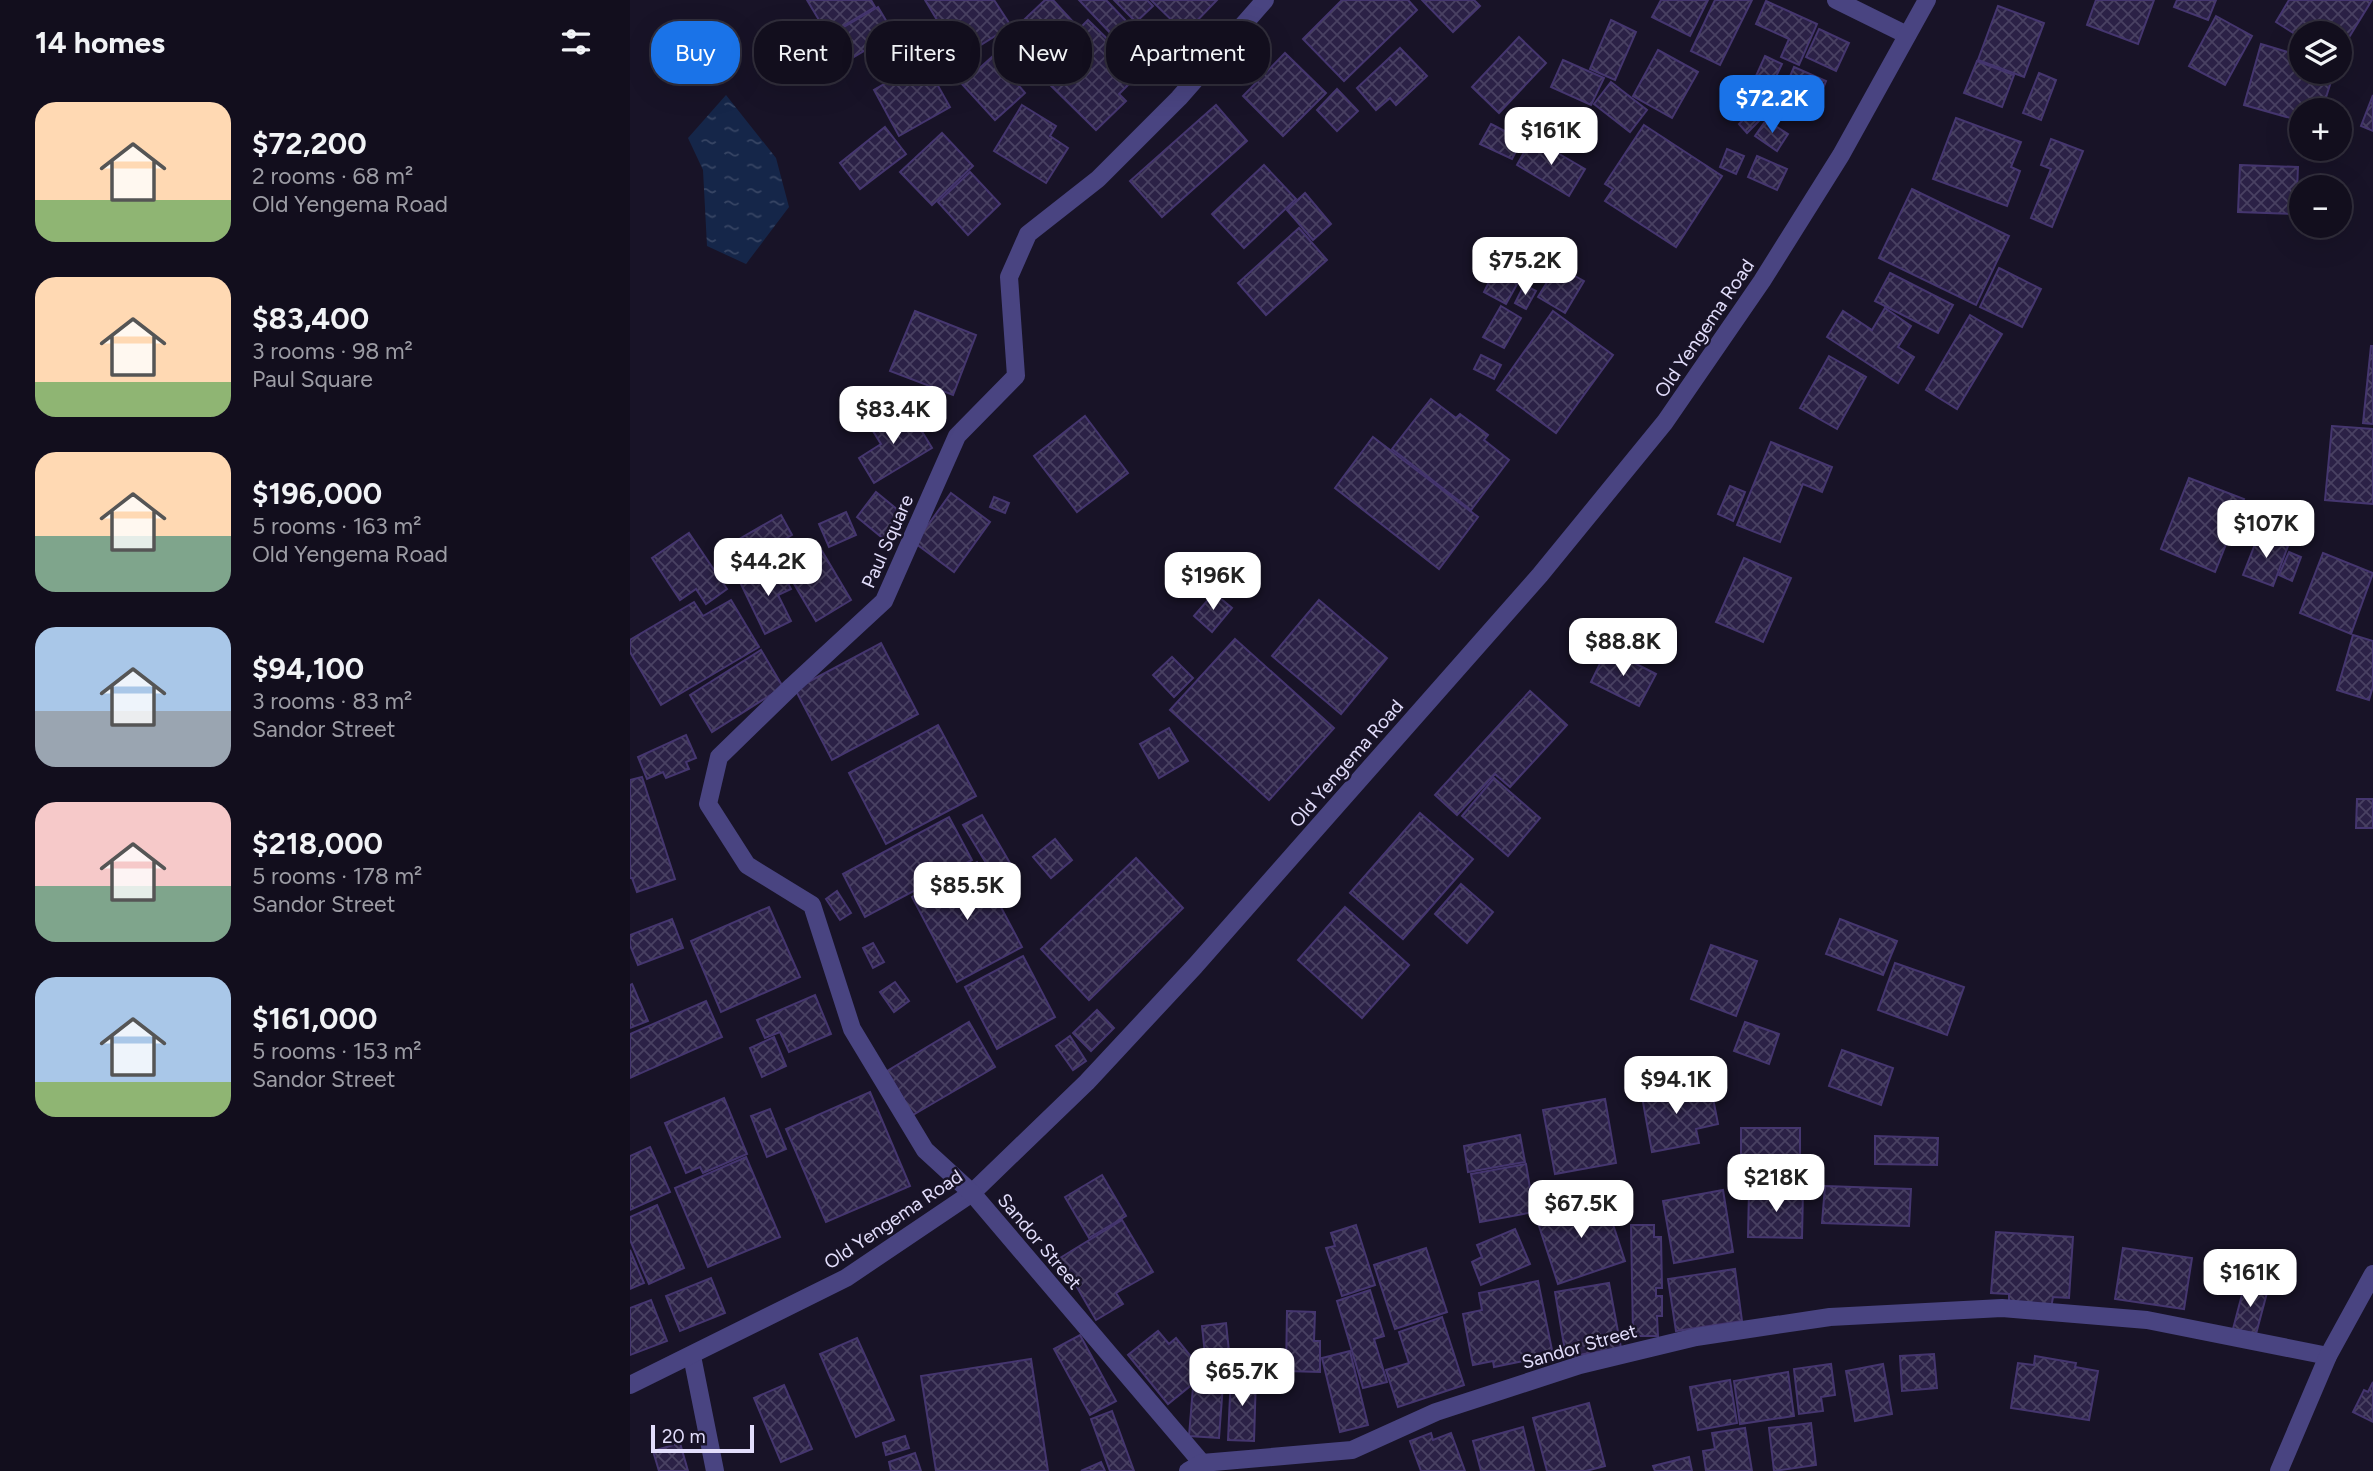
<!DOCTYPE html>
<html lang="en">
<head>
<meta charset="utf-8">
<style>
	body { margin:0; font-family:Figtree,sans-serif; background:#1f1c2a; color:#f1f3f6; height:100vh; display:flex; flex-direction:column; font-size:26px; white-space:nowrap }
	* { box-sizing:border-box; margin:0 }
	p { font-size:23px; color:#9c9ca4 }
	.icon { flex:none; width:38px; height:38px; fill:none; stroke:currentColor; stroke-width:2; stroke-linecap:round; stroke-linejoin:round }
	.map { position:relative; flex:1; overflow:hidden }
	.panel { display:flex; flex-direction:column; background:#120e1d; width:630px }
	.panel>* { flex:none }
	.banner { position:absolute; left:21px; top:21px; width:665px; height:63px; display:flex; gap:14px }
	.fabs { position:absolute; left:1659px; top:21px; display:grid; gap:14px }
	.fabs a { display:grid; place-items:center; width:63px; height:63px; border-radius:50%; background:#120e1d; box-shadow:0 7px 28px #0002,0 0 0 2px #312e3b; font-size:35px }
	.scale { position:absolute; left:21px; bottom:18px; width:103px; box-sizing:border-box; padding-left:7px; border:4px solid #e2ddfb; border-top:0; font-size:19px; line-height:24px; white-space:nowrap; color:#e2ddfb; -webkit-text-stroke:5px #181327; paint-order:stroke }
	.price { position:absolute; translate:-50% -60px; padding:0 16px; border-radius:14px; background:#fff; color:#222; font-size:23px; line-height:46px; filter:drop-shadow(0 2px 4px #0008) }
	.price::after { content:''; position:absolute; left:50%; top:42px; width:21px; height:16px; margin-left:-10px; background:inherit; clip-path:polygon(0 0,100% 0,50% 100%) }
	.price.active { background:#1a73e8; color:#fff }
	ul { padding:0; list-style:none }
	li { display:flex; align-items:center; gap:21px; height:175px; padding:0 35px }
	li span { display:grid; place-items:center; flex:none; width:196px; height:140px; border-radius:21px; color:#555 }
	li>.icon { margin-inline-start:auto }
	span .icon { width:84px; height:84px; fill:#fffc; stroke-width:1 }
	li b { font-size:30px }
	h2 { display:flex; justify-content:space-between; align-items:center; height:84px; padding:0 35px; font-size:30px }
	.tag { padding:0 24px; border-radius:28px; background:#120e1d; box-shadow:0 7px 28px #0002,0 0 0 2px #312e3b; font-size:24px; line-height:63px }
	.tag.active { background:#1a73e8; color:#fff }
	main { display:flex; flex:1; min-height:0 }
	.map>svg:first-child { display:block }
	.water { fill:url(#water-ripples) }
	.building { fill:url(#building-cross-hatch); stroke:#45366f; stroke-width:2 }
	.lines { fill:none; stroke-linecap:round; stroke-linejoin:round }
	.street { stroke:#494481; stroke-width:18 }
	.labels { text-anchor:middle; stroke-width:5; stroke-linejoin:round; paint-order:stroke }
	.street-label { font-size:19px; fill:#e2ddfb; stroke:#181327 }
</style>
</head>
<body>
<main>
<section class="panel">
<h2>14 homes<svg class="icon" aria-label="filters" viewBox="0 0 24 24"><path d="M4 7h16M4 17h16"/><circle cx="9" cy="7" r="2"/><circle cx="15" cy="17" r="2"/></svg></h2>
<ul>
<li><span style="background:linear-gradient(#ffd9b3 70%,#8fb573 0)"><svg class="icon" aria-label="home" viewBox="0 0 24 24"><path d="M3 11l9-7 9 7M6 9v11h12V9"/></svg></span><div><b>$72,200</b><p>2 rooms · 68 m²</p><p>Old Yengema Road</p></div></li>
<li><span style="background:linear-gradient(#ffd9b3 75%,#8fb573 0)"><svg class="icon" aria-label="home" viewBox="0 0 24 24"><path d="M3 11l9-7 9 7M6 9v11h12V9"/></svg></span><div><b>$83,400</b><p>3 rooms · 98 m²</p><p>Paul Square</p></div></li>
<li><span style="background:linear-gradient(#ffd9b3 60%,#7fa58c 0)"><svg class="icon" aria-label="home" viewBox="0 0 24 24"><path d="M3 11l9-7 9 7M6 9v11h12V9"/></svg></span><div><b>$196,000</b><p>5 rooms · 163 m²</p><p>Old Yengema Road</p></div></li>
<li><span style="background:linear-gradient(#a9c7e8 60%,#9aa5b1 0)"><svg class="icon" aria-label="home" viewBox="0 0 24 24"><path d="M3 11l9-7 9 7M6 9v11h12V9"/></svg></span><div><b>$94,100</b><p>3 rooms · 83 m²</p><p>Sandor Street</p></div></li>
<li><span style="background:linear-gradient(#f6c9c9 60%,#7fa58c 0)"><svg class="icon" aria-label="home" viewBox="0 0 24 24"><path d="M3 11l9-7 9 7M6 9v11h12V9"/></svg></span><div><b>$218,000</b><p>5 rooms · 178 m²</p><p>Sandor Street</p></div></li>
<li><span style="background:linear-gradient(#a9c7e8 75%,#8fb573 0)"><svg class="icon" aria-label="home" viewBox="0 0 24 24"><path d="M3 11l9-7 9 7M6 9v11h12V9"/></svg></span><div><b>$161,000</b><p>5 rooms · 153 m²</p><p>Sandor Street</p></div></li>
</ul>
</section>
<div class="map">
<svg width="1743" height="1471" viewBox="0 0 1743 1471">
	<defs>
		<pattern id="water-ripples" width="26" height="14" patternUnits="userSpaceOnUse" patternTransform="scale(1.75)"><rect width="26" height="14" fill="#152649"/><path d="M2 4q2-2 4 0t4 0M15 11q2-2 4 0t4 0" fill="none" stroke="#374564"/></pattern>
		<pattern id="building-cross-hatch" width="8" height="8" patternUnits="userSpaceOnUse" patternTransform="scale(1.75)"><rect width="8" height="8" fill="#2b2146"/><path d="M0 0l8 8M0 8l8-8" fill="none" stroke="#494162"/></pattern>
	</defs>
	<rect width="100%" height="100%" fill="#181327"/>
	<!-- water -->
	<polygon class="water" points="96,95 146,158 159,207 116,264 77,246 73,170 58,138"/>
	<!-- building -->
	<g class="building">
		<polygon points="177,0 241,0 245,7 198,35"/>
		<polygon points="295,0 364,0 381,26 330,58"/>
		<polygon points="415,0 423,0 445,24 405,61 379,34"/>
		<polygon points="449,0 476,0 498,23 484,37"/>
		<polygon points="484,0 517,0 523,6 506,22"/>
		<polygon points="521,0 587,0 555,33"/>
		<polygon points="712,0 778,0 787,10 714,81 673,39"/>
		<polygon points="792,0 844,0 850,6 823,32"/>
		<polygon points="1031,0 1078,0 1060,36 1022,17"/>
		<polygon points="1085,0 1122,0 1090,65 1061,51"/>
		<polygon points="1466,0 1524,0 1508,44 1457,25"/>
		<polygon points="1547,0 1586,0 1578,20 1544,7"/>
		<polygon points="1659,0 1742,0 1710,52 1710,33 1671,33 1671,38 1646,22"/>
		<polygon points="1136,1 1187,24 1169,65 1151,57 1159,39 1126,24"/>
		<polygon points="1368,6 1414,23 1394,77 1348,60"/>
		<polygon points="248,7 261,29 250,36 252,40 217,61 202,34"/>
		<polygon points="1586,16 1622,36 1595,85 1559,66"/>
		<polygon points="458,20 511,72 489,94 496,101 466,130 407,72"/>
		<polygon points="981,20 1006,32 985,80 960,69"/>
		<polygon points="192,29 197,37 200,35 215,61 194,74 175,39"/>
		<polygon points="1189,29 1219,43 1206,71 1176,57"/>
		<polygon points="889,37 916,63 869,113 842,87"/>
		<polygon points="1631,44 1671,56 1671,72 1704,72 1692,110 1671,110 1671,121 1614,105"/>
		<polygon points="770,48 797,76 766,105 760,98 746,110 727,88"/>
		<polygon points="1028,50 1068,72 1042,118 1003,96"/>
		<polygon points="655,53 696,93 653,136 613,96"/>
		<polygon points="363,56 395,93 365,120 332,84"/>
		<polygon points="1135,56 1152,64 1143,83 1126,76"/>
		<polygon points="933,60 974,78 961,105 921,87"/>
		<polygon points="294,61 320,107 269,136 244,90"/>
		<polygon points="1347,61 1384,75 1372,107 1334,93"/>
		<polygon points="1164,67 1196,81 1188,101 1155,88"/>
		<polygon points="1409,73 1426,80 1411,120 1393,113"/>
		<polygon points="981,82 1017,110 1000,132 964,104"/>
		<polygon points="707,89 728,111 707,131 687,110"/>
		<polygon points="1743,95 1743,131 1731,126"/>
		<polygon points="1132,101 1140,110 1117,133 1109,124"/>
		<polygon points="392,105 426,126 420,136 438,148 416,183 364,151"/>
		<polygon points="586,105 617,141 532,217 500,181"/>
		<polygon points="1326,118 1391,142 1381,167 1390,171 1377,206 1303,179"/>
		<polygon points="1136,120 1158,134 1147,151 1125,136"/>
		<polygon points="861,124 892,140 882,159 850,144"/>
		<polygon points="1014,125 1092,176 1046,247 975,201 983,189 975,184"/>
		<polygon points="255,127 276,154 230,189 210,163"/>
		<polygon points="312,133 343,166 302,205 270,172"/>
		<polygon points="902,138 955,169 939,196 887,165"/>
		<polygon points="1421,139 1453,151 1422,227 1401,218 1421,169 1411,165"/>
		<polygon points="1097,149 1114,156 1106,174 1090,167"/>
		<polygon points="1127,156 1157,169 1147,190 1118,177"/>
		<polygon points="634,165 666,199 614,248 582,214"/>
		<polygon points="1610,165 1668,167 1666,214 1608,212"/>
		<polygon points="340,172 370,204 338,235 308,202"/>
		<polygon points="1282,189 1379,236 1346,305 1249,258"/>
		<polygon points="675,193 701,224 683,240 657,210"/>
		<polygon points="669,228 697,260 636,315 608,283"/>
		<polygon points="867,266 890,279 876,304 854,292"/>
		<polygon points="927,266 954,281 935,313 908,297"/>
		<polygon points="1369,268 1411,289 1392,327 1350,307"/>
		<polygon points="1260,273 1323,305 1308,333 1245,301"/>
		<polygon points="894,285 906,291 896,309 885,303"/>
		<polygon points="871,306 891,318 874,348 853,337"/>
		<polygon points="1255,308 1281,326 1268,347 1284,357 1268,383 1197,337 1213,311 1242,330"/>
		<polygon points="285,311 346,335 323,395 260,371"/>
		<polygon points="923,311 983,355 926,433 867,390"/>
		<polygon points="1340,315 1372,334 1327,409 1296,390"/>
		<polygon points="1741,346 1743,346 1743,424 1733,423"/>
		<polygon points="851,355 871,365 864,379 844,369"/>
		<polygon points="1199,356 1236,377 1207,429 1170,408"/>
		<polygon points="801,399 826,418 830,414 858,435 854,440 879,460 841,510 762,449"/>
		<polygon points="261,410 271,428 285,420 302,448 244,483 229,458 251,444 238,423"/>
		<polygon points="455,416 498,473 447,512 404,456"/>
		<polygon points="1702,426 1743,429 1743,504 1695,500"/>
		<polygon points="743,437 848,517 809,569 705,488"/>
		<polygon points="1141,442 1202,467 1192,492 1173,484 1150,542 1107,525"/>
		<polygon points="1559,478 1614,499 1585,572 1531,549"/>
		<polygon points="1100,486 1115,492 1103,521 1088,514"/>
		<polygon points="246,492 274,515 255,540 227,517"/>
		<polygon points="321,493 360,522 324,572 285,543"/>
		<polygon points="364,497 379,503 375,513 360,507"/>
		<polygon points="216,512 226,535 199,547 189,524"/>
		<polygon points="151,515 162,535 116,562 104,542"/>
		<polygon points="59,533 97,589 76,604 66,589 50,600 22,558"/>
		<polygon points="1629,534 1658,546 1643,586 1613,575"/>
		<polygon points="192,551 221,600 186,621 157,572"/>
		<polygon points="1659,552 1671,557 1662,581 1649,575"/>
		<polygon points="1693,553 1743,573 1721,634 1670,613"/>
		<polygon points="1114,558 1161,578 1133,642 1086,622"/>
		<polygon points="148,564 161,589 148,595 161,621 135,634 110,582"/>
		<polygon points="584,593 602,608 582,632 564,616"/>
		<polygon points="101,600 129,647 31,705 0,652 0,640 64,602 73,616"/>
		<polygon points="689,600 757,658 711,714 642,656"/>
		<polygon points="1723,635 1743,641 1743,686 1739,700 1707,690"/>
		<polygon points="605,639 704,728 639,800 540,710"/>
		<polygon points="251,643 288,714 202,760 165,689"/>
		<polygon points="977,649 1026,674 1009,706 961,682"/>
		<polygon points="131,650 153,687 82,732 60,695"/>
		<polygon points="542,657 563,678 544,697 523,675"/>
		<polygon points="900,691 937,725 880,787 865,774 827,815 805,795"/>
		<polygon points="308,725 346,796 256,844 219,773"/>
		<polygon points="539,728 558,761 529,778 510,744"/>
		<polygon points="56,735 66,758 56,762 59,769 36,778 33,772 17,779 8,757"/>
		<polygon points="12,777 45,879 7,892 2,878 0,878 0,780"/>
		<polygon points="864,778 910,818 878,856 832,816"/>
		<polygon points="1727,799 1743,799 1743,828 1726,828"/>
		<polygon points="790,813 843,859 773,939 720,893"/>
		<polygon points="352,815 384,870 367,881 333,825"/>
		<polygon points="319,817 342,860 235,917 213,874"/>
		<polygon points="425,839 442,860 421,878 403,857"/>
		<polygon points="506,858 553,908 459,1000 411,949"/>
		<polygon points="347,862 392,947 327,982 282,897"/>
		<polygon points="831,884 863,912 837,943 805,914"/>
		<polygon points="207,891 221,913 210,920 196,899"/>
		<polygon points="139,907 170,977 91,1012 61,941"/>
		<polygon points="715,907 779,965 732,1018 668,960"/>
		<polygon points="42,919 53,948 8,965 0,945 0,935"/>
		<polygon points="1210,919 1267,941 1253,975 1196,954"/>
		<polygon points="243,943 254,962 243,968 233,948"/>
		<polygon points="1081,945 1127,961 1106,1016 1061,999"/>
		<polygon points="393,956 425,1017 367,1049 335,987"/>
		<polygon points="1265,963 1334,987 1317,1035 1248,1010"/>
		<polygon points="265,982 279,1001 264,1012 250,992"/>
		<polygon points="2,984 18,1021 0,1028 0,985"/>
		<polygon points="185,995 201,1034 159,1052 150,1032 135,1038 127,1020"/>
		<polygon points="76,1001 92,1037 0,1078 0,1034"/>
		<polygon points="467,1010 484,1028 461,1051 443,1033"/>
		<polygon points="339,1022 365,1067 283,1115 257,1071"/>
		<polygon points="1115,1022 1149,1034 1139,1064 1104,1051"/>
		<polygon points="440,1036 456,1061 443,1070 426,1046"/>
		<polygon points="144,1037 156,1066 132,1077 120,1048"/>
		<polygon points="1212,1050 1263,1068 1251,1105 1199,1086"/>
		<polygon points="1057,1082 1060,1098 1082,1093 1088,1124 1066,1129 1069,1143 1022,1152 1011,1091"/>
		<polygon points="240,1092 280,1186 196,1222 156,1129"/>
		<polygon points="94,1098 117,1154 73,1173 70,1167 56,1173 35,1123"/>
		<polygon points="975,1099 986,1163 925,1174 913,1110"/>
		<polygon points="140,1109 156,1149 137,1157 121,1116"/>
		<rect x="1111" y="1128" width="59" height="42"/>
		<polygon points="890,1135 895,1162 838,1172 834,1146"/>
		<polygon points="1245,1136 1308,1138 1307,1165 1245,1164"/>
		<polygon points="20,1147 40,1192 0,1210 0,1156"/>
		<polygon points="116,1157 150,1237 78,1267 45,1188"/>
		<polygon points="896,1164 904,1212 850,1222 841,1174"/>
		<polygon points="472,1175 496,1216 459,1238 435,1197"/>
		<polygon points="1195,1186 1281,1189 1279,1226 1192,1223"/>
		<polygon points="1119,1189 1173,1190 1172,1238 1118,1237"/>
		<polygon points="1093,1190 1103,1252 1044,1263 1033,1201"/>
		<polygon points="974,1197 995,1261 928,1284 907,1220"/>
		<polygon points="27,1205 54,1268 19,1284 0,1240 0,1217"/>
		<polygon points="492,1220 523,1272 486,1293 493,1304 466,1320 430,1258"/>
		<polygon points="726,1225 745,1285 712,1296 696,1248 705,1246 701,1233"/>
		<polygon points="1001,1225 1024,1225 1024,1237 1031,1237 1032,1288 1026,1288 1026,1296 1032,1296 1032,1316 1027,1316 1028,1336 1003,1336"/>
		<polygon points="885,1229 900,1264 851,1285 842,1262 852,1257 847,1245"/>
		<polygon points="1366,1232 1443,1237 1439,1298 1423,1297 1421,1308 1379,1305 1379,1294 1361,1293"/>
		<polygon points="796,1248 817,1312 765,1329 744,1265"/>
		<polygon points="1493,1248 1562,1258 1554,1309 1485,1299"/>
		<polygon points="0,1250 14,1283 0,1289"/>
		<polygon points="1105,1269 1112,1321 1046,1331 1038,1279"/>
		<polygon points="81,1278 95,1313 50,1331 36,1296"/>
		<polygon points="908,1281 923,1355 864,1367 863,1361 843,1365 833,1314 852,1310 849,1293"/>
		<polygon points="979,1283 991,1348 936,1357 925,1292"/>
		<polygon points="1615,1283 1638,1289 1626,1334 1603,1329"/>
		<polygon points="740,1290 754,1336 744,1339 757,1382 733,1388 707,1301"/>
		<polygon points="21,1300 37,1341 0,1355 0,1308"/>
		<polygon points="657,1311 685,1312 684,1341 690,1341 690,1372 656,1371"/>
		<polygon points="812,1317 834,1385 768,1407 756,1370 779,1363 769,1332"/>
		<polygon points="596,1323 601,1370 577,1373 572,1326"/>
		<polygon points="528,1331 539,1344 546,1338 575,1374 538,1404 498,1355"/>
		<polygon points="450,1335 486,1401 460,1415 424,1349"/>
		<polygon points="227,1338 264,1420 226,1437 190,1354"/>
		<polygon points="720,1351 738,1425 710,1432 692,1358"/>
		<polygon points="1304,1354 1307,1388 1272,1391 1270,1356"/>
		<polygon points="1405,1356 1446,1363 1445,1367 1468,1371 1459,1420 1381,1408 1388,1363 1404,1365"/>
		<polygon points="401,1359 418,1471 306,1471 291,1376"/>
		<polygon points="1201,1364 1205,1395 1191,1397 1193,1411 1169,1414 1164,1369"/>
		<polygon points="1253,1364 1262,1414 1225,1421 1216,1371"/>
		<polygon points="1158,1372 1164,1416 1110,1424 1104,1381"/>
		<polygon points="601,1374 626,1376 624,1441 598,1440"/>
		<polygon points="1100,1380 1107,1423 1068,1430 1060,1387"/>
		<polygon points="1743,1382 1743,1422 1723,1412 1734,1390 1738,1392"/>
		<polygon points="576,1383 593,1384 589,1438 559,1436 563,1387 576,1388"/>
		<polygon points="154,1385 182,1449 151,1462 124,1398"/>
		<polygon points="959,1403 975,1466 956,1471 917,1471 903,1418"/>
		<polygon points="482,1411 504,1471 480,1471 461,1419"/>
		<polygon points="1181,1423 1186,1465 1144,1471 1139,1428"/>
		<polygon points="893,1427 904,1471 851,1471 843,1441"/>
		<polygon points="1115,1428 1122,1471 1076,1471 1073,1451 1085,1449 1082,1433"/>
		<polygon points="801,1433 803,1440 821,1433 835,1471 791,1471 780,1441"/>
		<polygon points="275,1436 279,1448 256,1455 253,1443"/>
		<polygon points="50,1443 58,1471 29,1471 23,1451"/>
		<polygon points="285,1453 291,1471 261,1471 259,1462"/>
		<polygon points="1059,1457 1062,1471 1025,1471 1023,1466"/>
		<polygon points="471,1462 475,1471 451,1471"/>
	</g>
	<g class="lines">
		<!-- street -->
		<g class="street">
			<polyline points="1206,0 1277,35"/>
			<polyline points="62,1356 85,1471"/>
			<polyline points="0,1385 216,1278 342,1193 457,1082 565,966 910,575 1035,422 1132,281 1211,155 1297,0"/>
			<polyline points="572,1463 342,1193 295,1150 222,1029 182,905 117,865 78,804 89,757 162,686 254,601 327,436 386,376 379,277 398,234 468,179 549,98 635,0"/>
			<polyline points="558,1471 572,1463 722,1450 806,1412 950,1365 1066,1337 1200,1317 1372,1308 1517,1320 1698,1356"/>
			<polyline points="1649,1471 1698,1356 1743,1274"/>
		</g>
	</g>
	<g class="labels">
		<!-- street labels -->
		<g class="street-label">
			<text transform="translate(1074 328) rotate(-56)" y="7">Old Yengema Road</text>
			<text transform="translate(257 541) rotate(-66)" y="7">Paul Square</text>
			<text transform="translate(716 763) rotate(-49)" y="7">Old Yengema Road</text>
			<text transform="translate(263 1219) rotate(-34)" y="7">Old Yengema Road</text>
			<text transform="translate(410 1241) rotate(50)" y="7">Sandor Street</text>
			<text transform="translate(949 1346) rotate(-16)" y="7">Sandor Street</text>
		</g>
	</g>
</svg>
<div class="fabs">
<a><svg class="icon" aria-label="layers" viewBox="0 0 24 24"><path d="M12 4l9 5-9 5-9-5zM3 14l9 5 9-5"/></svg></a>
<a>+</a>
<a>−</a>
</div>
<div class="scale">20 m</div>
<b class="price active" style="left:1142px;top:135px">$72.2K</b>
<b class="price" style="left:921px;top:167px">$161K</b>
<b class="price" style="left:895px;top:297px">$75.2K</b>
<b class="price" style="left:263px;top:446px">$83.4K</b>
<b class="price" style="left:1636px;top:560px">$107K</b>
<b class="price" style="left:138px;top:598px">$44.2K</b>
<b class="price" style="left:583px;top:612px">$196K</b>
<b class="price" style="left:993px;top:678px">$88.8K</b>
<b class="price" style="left:337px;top:922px">$85.5K</b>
<b class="price" style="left:1046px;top:1116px">$94.1K</b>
<b class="price" style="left:1146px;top:1214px">$218K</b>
<b class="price" style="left:951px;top:1240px">$67.5K</b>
<b class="price" style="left:1620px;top:1309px">$161K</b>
<b class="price" style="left:612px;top:1408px">$65.7K</b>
<div class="banner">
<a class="tag active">Buy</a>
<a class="tag">Rent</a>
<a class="tag">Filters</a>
<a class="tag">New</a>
<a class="tag">Apartment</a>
</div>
</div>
</main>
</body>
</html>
